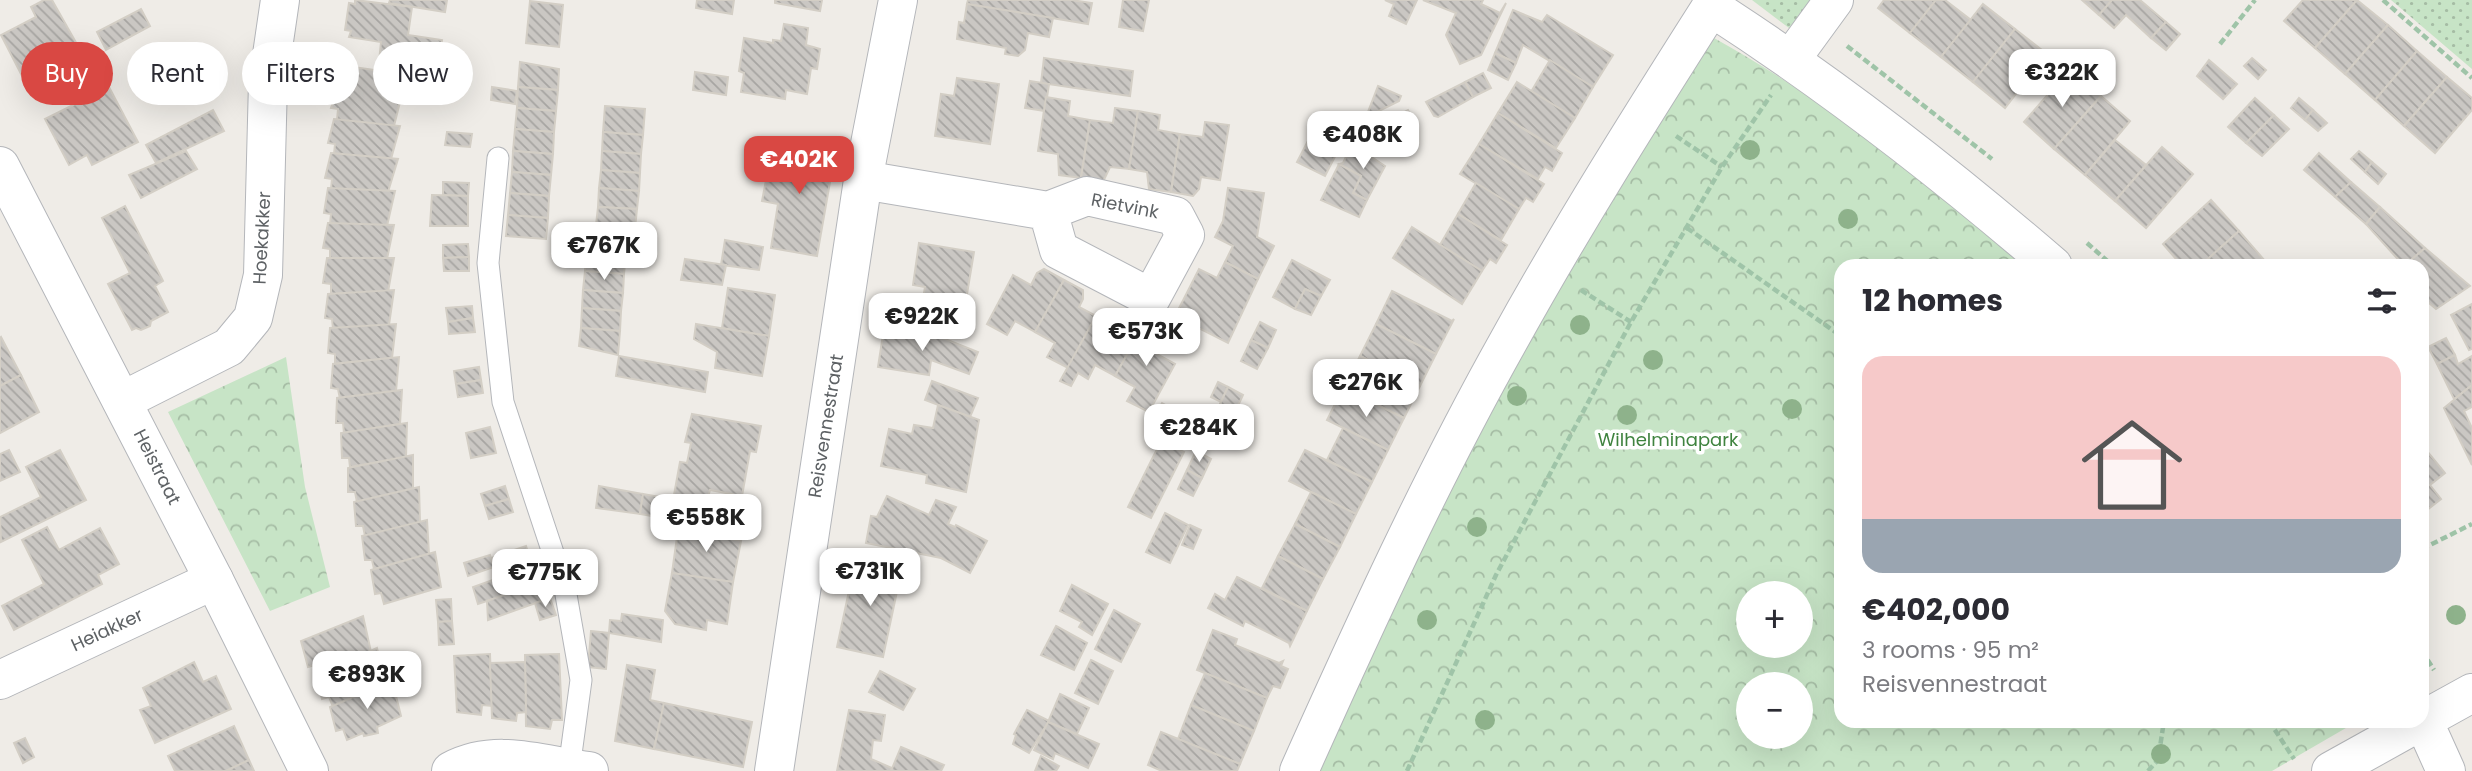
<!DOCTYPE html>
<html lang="en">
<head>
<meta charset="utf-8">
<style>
	body { margin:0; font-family:Poppins,sans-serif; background:#f7f7f7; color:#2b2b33; height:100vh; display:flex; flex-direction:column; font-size:26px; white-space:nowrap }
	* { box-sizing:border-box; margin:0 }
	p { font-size:23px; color:#7c7c81 }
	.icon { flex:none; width:38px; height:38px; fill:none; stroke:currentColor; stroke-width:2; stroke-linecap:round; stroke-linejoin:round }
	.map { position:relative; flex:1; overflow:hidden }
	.side { position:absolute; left:1834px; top:259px; width:595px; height:469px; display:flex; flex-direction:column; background:#fff; border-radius:21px; box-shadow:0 7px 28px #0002 }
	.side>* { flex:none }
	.banner { position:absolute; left:21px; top:42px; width:665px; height:63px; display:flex; gap:14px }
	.buttons { position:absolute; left:1736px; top:581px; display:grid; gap:14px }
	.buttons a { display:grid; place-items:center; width:77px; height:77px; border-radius:50%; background:#fff; box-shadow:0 7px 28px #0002; font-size:35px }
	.price { position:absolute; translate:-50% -60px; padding:0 16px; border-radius:14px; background:#fff; color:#222; font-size:23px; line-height:46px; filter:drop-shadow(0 2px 4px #0008) }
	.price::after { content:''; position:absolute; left:50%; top:42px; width:21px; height:16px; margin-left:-10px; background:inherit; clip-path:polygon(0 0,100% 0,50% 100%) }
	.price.active { background:#d94843; color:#fff }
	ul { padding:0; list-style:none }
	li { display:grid; align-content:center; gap:14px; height:371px; padding:0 28px }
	li span { display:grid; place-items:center; height:217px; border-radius:21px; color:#555 }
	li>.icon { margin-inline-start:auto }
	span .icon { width:126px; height:126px; fill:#fffc; stroke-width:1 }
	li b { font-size:30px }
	h2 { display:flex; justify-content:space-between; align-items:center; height:84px; padding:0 28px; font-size:30px }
	.chip { padding:0 24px; border-radius:32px; background:#fff; box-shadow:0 7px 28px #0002; font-size:24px; line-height:63px }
	.chip.active { background:#d94843; color:#fff }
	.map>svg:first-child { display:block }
	.grass { fill:url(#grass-dots) }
	.park { fill:url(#park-crowns); fill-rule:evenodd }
	.building { fill:url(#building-back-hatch); stroke:#d3cec5; stroke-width:2 }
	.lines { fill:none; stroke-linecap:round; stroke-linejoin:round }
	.service-casing { stroke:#b4b6ba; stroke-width:23 }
	.minor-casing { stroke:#b4b6ba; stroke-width:40 }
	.path { stroke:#9fc4a8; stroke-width:4.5; stroke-dasharray:7 3.5; stroke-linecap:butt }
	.service { stroke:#fff; stroke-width:21 }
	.minor { stroke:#fff; stroke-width:38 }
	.tree { fill:#8eb28b }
	.labels { text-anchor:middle; stroke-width:7; stroke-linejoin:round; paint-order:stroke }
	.street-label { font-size:18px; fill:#5e6265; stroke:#fff }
	.park-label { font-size:18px; fill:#3f833f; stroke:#fff }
</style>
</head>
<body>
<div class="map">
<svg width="2472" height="771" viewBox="0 0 2472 771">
	<defs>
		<pattern id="grass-dots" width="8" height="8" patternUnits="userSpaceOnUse" patternTransform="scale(1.75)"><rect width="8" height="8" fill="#c7e4c6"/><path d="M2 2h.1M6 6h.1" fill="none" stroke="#a5bca4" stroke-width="1.8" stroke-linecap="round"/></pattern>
		<pattern id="park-crowns" width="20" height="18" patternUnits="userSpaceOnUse" patternTransform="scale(1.75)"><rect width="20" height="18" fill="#c7e4c6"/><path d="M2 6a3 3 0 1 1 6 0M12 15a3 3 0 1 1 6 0" fill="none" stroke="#a5bca4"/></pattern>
		<pattern id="building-back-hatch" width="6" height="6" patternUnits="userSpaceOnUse" patternTransform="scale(1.75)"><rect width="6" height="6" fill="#cac7c3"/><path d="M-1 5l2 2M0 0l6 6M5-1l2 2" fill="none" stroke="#a7a5a2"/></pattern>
	</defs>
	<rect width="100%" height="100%" fill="#efece7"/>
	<!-- grass -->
	<g class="grass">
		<polygon points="1752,0 1811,0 1789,28"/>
		<polygon points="2391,0 2472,0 2472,69"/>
	</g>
	<!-- park -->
	<g class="park">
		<path d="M1714 38C1828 102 1929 181 2027 266H1841V721H2358L2272 771H1317L1421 546 1528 332 1698 55ZM1748 593H1801V646H1748ZM1748 684H1801V737H1748Z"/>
		<polygon points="286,357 305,487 330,587 270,611 168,412"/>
	</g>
	<!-- building -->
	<g class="building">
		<polygon points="44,0 52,0 78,46 22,76 1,35 36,17 31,7"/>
		<polygon points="355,0 412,7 408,35 442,40 438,71 379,62 381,42 349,37 351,31 345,30 349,3 355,4"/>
		<polygon points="390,0 447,0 445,12 389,3"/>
		<polygon points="697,0 734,0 732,14 696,8"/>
		<polygon points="775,0 822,0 820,11 775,3"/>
		<polygon points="968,0 1071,0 1092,3 1088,24 967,4"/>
		<polygon points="1123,0 1149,0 1143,31 1119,27"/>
		<polygon points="1385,0 1417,0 1406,24 1389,16 1394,4"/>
		<polygon points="1423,0 1483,0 1481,4 1500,13 1506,3 1481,55 1460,64 1446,35 1456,13"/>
		<polygon points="1884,0 1936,0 1910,33 1878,8"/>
		<polygon points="1936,0 1945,0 1971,20 1941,57 1910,33"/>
		<polygon points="2082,0 2112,0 2099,15"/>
		<polygon points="2112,0 2140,0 2166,22 2151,38 2126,15 2114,28 2099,15"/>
		<polygon points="2303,0 2357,0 2315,48 2284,21"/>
		<polygon points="2357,0 2388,25 2345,74 2315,48"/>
		<polygon points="530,1 563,5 559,47 526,43"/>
		<polygon points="967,4 1053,18 1049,37 1028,33 1025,50 1018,56 1005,54 1006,48 957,39 959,22 964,23"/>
		<polygon points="1983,4 2015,29 1973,82 1941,57"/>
		<polygon points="141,9 150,26 106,50 97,32"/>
		<polygon points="1513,10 1542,22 1547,15 1613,55 1593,87 1523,45 1516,63 1495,53"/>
		<polygon points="2166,22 2180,34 2166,50 2151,38"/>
		<polygon points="784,24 808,28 806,45 820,49 817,69 811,68 807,94 786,90 785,99 741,92 744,73 739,71 744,38 773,43 773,40 781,41"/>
		<polygon points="2388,25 2417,51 2375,100 2345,74"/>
		<polygon points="2015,29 2047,54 2005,108 1973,82"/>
		<polygon points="2417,51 2447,77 2404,126 2375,100"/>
		<polygon points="1495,53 1516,63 1508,80 1488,70"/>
		<polygon points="1044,58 1133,71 1130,96 1041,83"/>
		<polygon points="2252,58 2266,70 2258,79 2244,66"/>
		<polygon points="1550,60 1593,87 1575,118 1531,92"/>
		<polygon points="2209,60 2237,84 2223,99 2197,76"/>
		<polygon points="520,62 559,69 558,90 518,87"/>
		<polygon points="353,67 425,77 422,97 402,94 394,126 337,120 338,109 331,108 339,84 350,85"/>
		<polygon points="2070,69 2101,96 2054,149 2024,122"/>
		<polygon points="695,72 728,77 726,95 693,90"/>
		<polygon points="1483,73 1491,88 1473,97 1465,82"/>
		<polygon points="2447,77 2472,98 2472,110 2435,153 2404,126"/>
		<polygon points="957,78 999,84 990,144 935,136 941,94 954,96"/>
		<polygon points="1030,81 1049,84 1045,111 1025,108"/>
		<polygon points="1465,82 1473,97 1438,117 1434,116 1426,102"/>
		<polygon points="1517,82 1575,118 1556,148 1498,113"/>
		<polygon points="1378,86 1401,96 1399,101 1373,114 1368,112"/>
		<polygon points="109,87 138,142 92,165 87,155 69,165 45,119"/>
		<polygon points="492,87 517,91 515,104 491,100"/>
		<polygon points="518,87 558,90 556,111 517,108"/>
		<polygon points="2101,96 2130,121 2085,175 2054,149"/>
		<polygon points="1046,97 1070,101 1068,116 1090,120 1081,178 1059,175 1058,154 1038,151"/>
		<polygon points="2255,98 2274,115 2246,143 2228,127"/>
		<polygon points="2299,98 2313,110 2305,120 2291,108"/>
		<polygon points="605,106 645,109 643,135 603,132"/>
		<polygon points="517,108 556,111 554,132 515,129"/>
		<polygon points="1115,108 1138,111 1129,169 1110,167 1103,182 1081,178 1090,120 1113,123"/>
		<polygon points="213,110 224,131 156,163 146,145"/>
		<polygon points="1408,110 1416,125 1397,135 1389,120"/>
		<polygon points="2313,110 2327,123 2318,131 2305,120"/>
		<polygon points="1138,111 1160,115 1158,130 1180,134 1171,192 1149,189 1147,172 1129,169"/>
		<polygon points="1498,113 1562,153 1552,171 1545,167 1538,179 1479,144"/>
		<polygon points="2274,115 2289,129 2262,156 2246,143"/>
		<polygon points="334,119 400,126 391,159 334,154 335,144 328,143"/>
		<polygon points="1389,120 1397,135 1375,146 1368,131"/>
		<polygon points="1205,122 1229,125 1220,180 1201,177 1199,189 1193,196 1171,192 1180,134 1203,137"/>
		<polygon points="515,129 554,132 553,154 513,151"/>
		<polygon points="1314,129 1342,143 1325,176 1297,162"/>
		<polygon points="447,132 472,134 470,147 445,145"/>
		<polygon points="603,132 643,135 641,154 602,151"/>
		<polygon points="790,138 829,145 826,164 833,165 817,256 771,248 778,204 762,201 771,154 787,157"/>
		<polygon points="2115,140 2146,165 2115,201 2085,175"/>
		<polygon points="1352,144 1385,166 1367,200 1353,193 1361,176 1339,164 1343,163"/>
		<polygon points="1479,144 1544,184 1533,202 1526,198 1519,209 1460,174"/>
		<polygon points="2162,147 2193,174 2146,228 2115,201"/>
		<polygon points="186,151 197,169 141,198 129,175"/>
		<polygon points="513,151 553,154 551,175 512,172"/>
		<polygon points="602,151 641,154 640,173 601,170"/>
		<polygon points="2359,151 2372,162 2365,172 2351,159"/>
		<polygon points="331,153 398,159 388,192 331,189 332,179 325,178"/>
		<polygon points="2319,153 2351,182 2335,197 2304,170"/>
		<polygon points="2372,162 2386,174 2378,184 2365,172"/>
		<polygon points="1339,164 1361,176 1353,193 1367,200 1359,217 1321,200"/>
		<polygon points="601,170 640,173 639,191 599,188"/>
		<polygon points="512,172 551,175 549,196 510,193"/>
		<polygon points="443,182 469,183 468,196 443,195"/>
		<polygon points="2351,182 2380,207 2366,224 2335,197"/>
		<polygon points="1476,183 1519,209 1501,240 1458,214"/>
		<polygon points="328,188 395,191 387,226 330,224 331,214 324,213"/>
		<polygon points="599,188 639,191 637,209 598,207"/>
		<polygon points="1228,188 1264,193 1257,237 1274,246 1258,279 1225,262 1233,246 1215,237 1223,221"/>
		<polygon points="510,193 549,196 548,218 508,215"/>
		<polygon points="432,195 468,196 468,226 430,226"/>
		<polygon points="2211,200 2239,231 2200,266 2182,266 2163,244"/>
		<polygon points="125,206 163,281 155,286 168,312 151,321 150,326 141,330 136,328 132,330 108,284 130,273 102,218"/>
		<polygon points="598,207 637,209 635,228 596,225"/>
		<polygon points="2380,207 2425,248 2404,266 2366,224"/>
		<polygon points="1458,214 1507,245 1496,263 1490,259 1482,271 1440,245"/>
		<polygon points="508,215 548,218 546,239 506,236"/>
		<polygon points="328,223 394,225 387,259 330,259 330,249 323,248"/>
		<polygon points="596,225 635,228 634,252 595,248"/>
		<polygon points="1412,227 1482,271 1462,304 1393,258"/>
		<polygon points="2239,231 2265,261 2260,266 2200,266"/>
		<polygon points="725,240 763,247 759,270 721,265"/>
		<polygon points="919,243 974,252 964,312 922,305 925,287 913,285"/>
		<polygon points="468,244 469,257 443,258 443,245"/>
		<polygon points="587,247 626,252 624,274 585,271"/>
		<polygon points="2425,248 2470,286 2436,309 2422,297 2422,266 2404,266"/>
		<polygon points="469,257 469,271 444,271 443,258"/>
		<polygon points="327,258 394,258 388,292 331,294 331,284 323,283"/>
		<polygon points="685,259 726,265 722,285 681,280"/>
		<polygon points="1292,260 1330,280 1321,296 1305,289 1295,309 1273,297"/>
		<polygon points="1225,262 1258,279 1228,343 1175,316 1199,269 1217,278"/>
		<polygon points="1044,269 1064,280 1035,332 1015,321 1007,335 987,324 1013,275 1031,285 1037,273"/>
		<polygon points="585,271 624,274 623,293 583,290"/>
		<polygon points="1064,280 1083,290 1083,299 1079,307 1096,316 1068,368 1047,357 1055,343 1035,332"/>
		<polygon points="728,288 775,295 769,336 722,328"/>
		<polygon points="1305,289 1321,296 1311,315 1295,309"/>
		<polygon points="394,290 389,325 333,329 332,319 325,318 328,294"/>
		<polygon points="583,290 623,293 621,311 582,308"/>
		<polygon points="1392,291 1452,321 1454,319 1436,354 1376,324"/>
		<polygon points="2472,304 2472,349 2469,350 2451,315"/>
		<polygon points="472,306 473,318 448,322 446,308"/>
		<polygon points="582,308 621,311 620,331 581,328"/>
		<polygon points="1124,313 1144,324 1115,376 1095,365 1088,379 1078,373 1071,386 1060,381 1096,316 1112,325 1116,317"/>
		<polygon points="473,318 475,332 449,334 448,322"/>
		<polygon points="1260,322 1276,330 1268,348 1251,340"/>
		<polygon points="396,324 392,358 335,364 335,354 328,353 330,328"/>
		<polygon points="696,324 769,336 762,376 715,368 717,352 694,339"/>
		<polygon points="1144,324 1164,335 1164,343 1157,354 1175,364 1149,412 1127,401 1135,387 1115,376"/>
		<polygon points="1376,324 1436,354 1420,386 1360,356"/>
		<polygon points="581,328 620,331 618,355 579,346"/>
		<polygon points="884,328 935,335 978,352 969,374 931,360 929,375 878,367"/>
		<polygon points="1,337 21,375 0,386 0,338"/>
		<polygon points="2446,338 2455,355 2437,364 2428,347"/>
		<polygon points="1251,340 1268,348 1257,369 1241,361"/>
		<polygon points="2455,355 2458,364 2472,356 2472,385 2454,399 2437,364"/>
		<polygon points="619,356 708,372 705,392 616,376"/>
		<polygon points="1360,356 1420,386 1404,418 1343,388"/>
		<polygon points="399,357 396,391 340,399 338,389 331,388 333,364"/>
		<polygon points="479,367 481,380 456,384 454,371"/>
		<polygon points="21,375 39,412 0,433 0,386"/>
		<polygon points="481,380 483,393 458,397 456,384"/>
		<polygon points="932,381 978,398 970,417 925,400"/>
		<polygon points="1218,382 1228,387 1221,402 1211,397"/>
		<polygon points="2472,385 2472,407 2464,411 2472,428 2472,465 2444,408"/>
		<polygon points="1228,387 1243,395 1235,412 1220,404"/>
		<polygon points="1343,388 1404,418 1388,450 1327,420"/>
		<polygon points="402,390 400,424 344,433 343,423 336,423 337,398"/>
		<polygon points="1162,403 1187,417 1176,437 1151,423"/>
		<polygon points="1220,404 1235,412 1224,434 1209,427"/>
		<polygon points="938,405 979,420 966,492 926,483 927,475 881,466 889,429 912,434 914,425 933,428"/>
		<polygon points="692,414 761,426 756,452 750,451 742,496 710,490 707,501 674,495 680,462 687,463 691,443 685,442"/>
		<polygon points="407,423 406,457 350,467 349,458 342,458 341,433"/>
		<polygon points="490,427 496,453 471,458 466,433"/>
		<polygon points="1343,428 1388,450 1372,482 1327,460"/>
		<polygon points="1161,441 1184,452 1151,518 1128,507"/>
		<polygon points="2422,445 2445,473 2430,485 2441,499 2422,514"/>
		<polygon points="9,450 20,472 0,481 0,454"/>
		<polygon points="60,450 86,500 1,542 0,517 41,497 26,467"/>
		<polygon points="1305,450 1372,482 1356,514 1289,481"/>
		<polygon points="1196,451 1211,459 1202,478 1187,470"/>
		<polygon points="413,455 413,490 357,502 355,492 348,492 348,468"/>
		<polygon points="1187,470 1202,478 1193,496 1178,489"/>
		<polygon points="505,486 509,499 485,506 481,494"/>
		<polygon points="599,486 643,494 640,514 596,508"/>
		<polygon points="419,487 420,522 365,536 363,526 356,526 354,502"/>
		<polygon points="1311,492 1356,514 1340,547 1295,524"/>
		<polygon points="643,494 683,501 680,521 640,514"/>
		<polygon points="887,496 929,515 936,500 956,507 948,524 955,527 956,525 987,541 970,573 941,558 866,543 871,516 877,517"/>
		<polygon points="509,499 513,512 489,519 485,506"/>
		<polygon points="1165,513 1188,525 1170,563 1146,552"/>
		<polygon points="427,520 429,554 374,569 372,560 365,560 362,536"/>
		<polygon points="689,522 722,527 720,537 741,541 733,582 672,573 677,537 686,538"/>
		<polygon points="1295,524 1340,547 1323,579 1278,556"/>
		<polygon points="1190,525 1201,530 1193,549 1182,545"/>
		<polygon points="47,527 59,550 100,528 119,564 98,575 102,584 14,630 2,606 44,584 22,540"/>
		<polygon points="526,546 532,566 498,578 491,558"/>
		<polygon points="435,552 441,587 384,604 381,593 375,594 371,570"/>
		<polygon points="490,555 494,567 468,576 464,563"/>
		<polygon points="1278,556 1323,579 1307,611 1262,588"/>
		<polygon points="856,558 902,568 883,657 837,647"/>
		<polygon points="532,566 540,583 478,604 473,587"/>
		<polygon points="672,573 733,582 727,624 707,620 706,630 675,624 665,611"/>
		<polygon points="1237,577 1307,611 1290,646 1289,643 1245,621 1243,626 1208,608 1215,594 1225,600"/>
		<polygon points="544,581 550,598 488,620 487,601"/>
		<polygon points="1072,585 1108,604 1092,635 1079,627 1082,622 1060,611"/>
		<polygon points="550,598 556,615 540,620 535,603"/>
		<polygon points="451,599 452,621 438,622 436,600"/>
		<polygon points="1114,610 1140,624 1121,662 1095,649"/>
		<polygon points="622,614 663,620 661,642 609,633 610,620 621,621"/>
		<polygon points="363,616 371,652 319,675 315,665 308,667 301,641"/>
		<polygon points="452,621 454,644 439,645 438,622"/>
		<polygon points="1056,626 1087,643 1074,670 1041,655"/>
		<polygon points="1213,630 1237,639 1235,645 1279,663 1283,661 1281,666 1288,669 1280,688 1273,686 1267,698 1197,670"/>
		<polygon points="591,631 609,633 606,669 588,667"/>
		<polygon points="377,648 385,684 333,707 329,697 322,699 316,675"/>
		<polygon points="490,654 492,706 482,705 481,715 457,712 454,656"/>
		<polygon points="559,654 562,720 552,720 550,729 526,726 525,655"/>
		<polygon points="1091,660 1113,671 1098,704 1075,693"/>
		<polygon points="194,662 203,682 216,676 231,709 155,743 140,710 151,706 143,688"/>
		<polygon points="525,662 526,712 517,713 516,721 492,718 490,663"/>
		<polygon points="627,665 655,670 650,700 664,703 654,749 615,741"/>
		<polygon points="880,671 915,689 903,710 869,692"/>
		<polygon points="1205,673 1267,698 1254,731 1191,705"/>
		<polygon points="392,680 401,716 377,727 378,733 364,736 363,733 347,740 343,729 336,731 330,707"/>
		<polygon points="1060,694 1089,708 1077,734 1048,722"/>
		<polygon points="664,703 752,722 743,767 654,749"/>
		<polygon points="1191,705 1254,731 1240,764 1178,739"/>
		<polygon points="849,710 885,715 881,741 873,740 871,759 892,768 891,771 837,771"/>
		<polygon points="1027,710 1049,721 1029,753 1013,744 1016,735 1014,734"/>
		<polygon points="1048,722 1099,744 1088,768 1055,753 1053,759 1034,750"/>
		<polygon points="234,726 249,760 226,771 175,771 168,756"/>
		<polygon points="1161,732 1240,764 1237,771 1162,771 1148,765"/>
		<polygon points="25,738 34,757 23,763 14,743"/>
		<polygon points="901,747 944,765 941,771 891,771"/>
		<polygon points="1041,756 1059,766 1056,771 1035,771"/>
		<polygon points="249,760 254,771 226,771"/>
	</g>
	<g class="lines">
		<!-- service casing -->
		<g class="service-casing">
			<polyline id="service" points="498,158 488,263 503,402 565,589 581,680 569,769"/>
		</g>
		<!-- minor casing -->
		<g class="minor-casing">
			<g id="minor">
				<polyline points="1791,59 1834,0"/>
				<polyline points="0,166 214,580 309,771"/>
				<polyline points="863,180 1048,211 1059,250 1151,298 1185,235 1175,216 1087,196 1048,211"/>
				<polyline points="122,401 229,347 253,318 263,275 268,82 280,0"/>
				<polyline points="0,680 214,580"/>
				<path d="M451 771C496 747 541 765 589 771"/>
				<polyline points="774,771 863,180 898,0"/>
				<path d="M1299 771C1364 626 1430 481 1508 342 1571 228 1641 117 1711 7 1832 85 1944 172 2053 266"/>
				<polyline points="2331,771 2421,721"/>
				<polyline points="2446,771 2423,720 2472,693"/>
			</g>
		</g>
		<!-- path -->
		<g class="path">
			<polyline points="2383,0 2472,78"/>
			<polyline points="2220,44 2255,0"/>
			<polyline points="1847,46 1992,159"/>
			<polyline points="1676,136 1722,167"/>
			<polyline points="1687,228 1841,336"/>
			<polyline points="2087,243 2113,266"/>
			<polyline points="1581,290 1631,322"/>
			<polyline points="2422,549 2472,524"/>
			<polyline points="2422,651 2434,670"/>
			<polyline points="2269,721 2294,759"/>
			<polyline points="1407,771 1496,575 1631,322 1722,167 1771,95"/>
			<polyline points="2148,771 2158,760 2164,721"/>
		</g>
		<!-- service -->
		<use href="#service" class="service"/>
		<!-- minor -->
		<use href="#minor" class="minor"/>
	</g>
	<!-- trees -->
	<g class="tree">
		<circle cx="1750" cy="150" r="10"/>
		<circle cx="1848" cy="219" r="10"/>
		<circle cx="1580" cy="325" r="10"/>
		<circle cx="1653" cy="360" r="10"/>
		<circle cx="1517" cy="396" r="10"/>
		<circle cx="1792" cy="409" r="10"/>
		<circle cx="1627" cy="415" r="10"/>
		<circle cx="1477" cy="527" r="10"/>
		<circle cx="2456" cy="615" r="10"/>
		<circle cx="1427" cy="620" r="10"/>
		<circle cx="1485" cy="720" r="10"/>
		<circle cx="2161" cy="754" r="10"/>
	</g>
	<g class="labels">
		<!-- street labels -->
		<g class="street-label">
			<text transform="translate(1125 206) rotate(11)" y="6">Rietvink</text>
			<text transform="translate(262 238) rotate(-87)" y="6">Hoekakker</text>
			<text transform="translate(826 426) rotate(-81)" y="6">Reisvennestraat</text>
			<text transform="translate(157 467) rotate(63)" y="6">Heistraat</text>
			<text transform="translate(107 630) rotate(-25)" y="6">Heiakker</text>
		</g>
		<!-- park labels -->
		<g class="park-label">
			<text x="1668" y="446">Wilhelminapark</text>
		</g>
	</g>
</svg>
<div class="buttons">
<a>+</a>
<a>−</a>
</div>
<b class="price" style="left:2062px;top:109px">€322K</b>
<b class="price" style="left:1363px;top:171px">€408K</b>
<b class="price active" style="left:799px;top:196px">€402K</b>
<b class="price" style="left:604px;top:282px">€767K</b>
<b class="price" style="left:922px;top:353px">€922K</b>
<b class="price" style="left:1146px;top:368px">€573K</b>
<b class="price" style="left:1366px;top:419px">€276K</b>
<b class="price" style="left:1199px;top:464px">€284K</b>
<b class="price" style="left:706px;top:554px">€558K</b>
<b class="price" style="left:870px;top:608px">€731K</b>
<b class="price" style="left:545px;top:609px">€775K</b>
<b class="price" style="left:367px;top:711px">€893K</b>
<div class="banner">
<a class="chip active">Buy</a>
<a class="chip">Rent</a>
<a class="chip">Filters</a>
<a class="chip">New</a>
</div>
<section class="side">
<h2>12 homes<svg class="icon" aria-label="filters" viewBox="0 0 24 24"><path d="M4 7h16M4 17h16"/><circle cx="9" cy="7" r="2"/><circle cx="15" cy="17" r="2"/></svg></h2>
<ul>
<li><span style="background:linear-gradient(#f6c9c9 75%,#9aa5b1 0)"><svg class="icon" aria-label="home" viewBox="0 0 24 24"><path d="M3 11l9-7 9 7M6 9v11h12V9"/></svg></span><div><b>€402,000</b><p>3 rooms · 95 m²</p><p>Reisvennestraat</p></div></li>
</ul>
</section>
</div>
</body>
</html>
